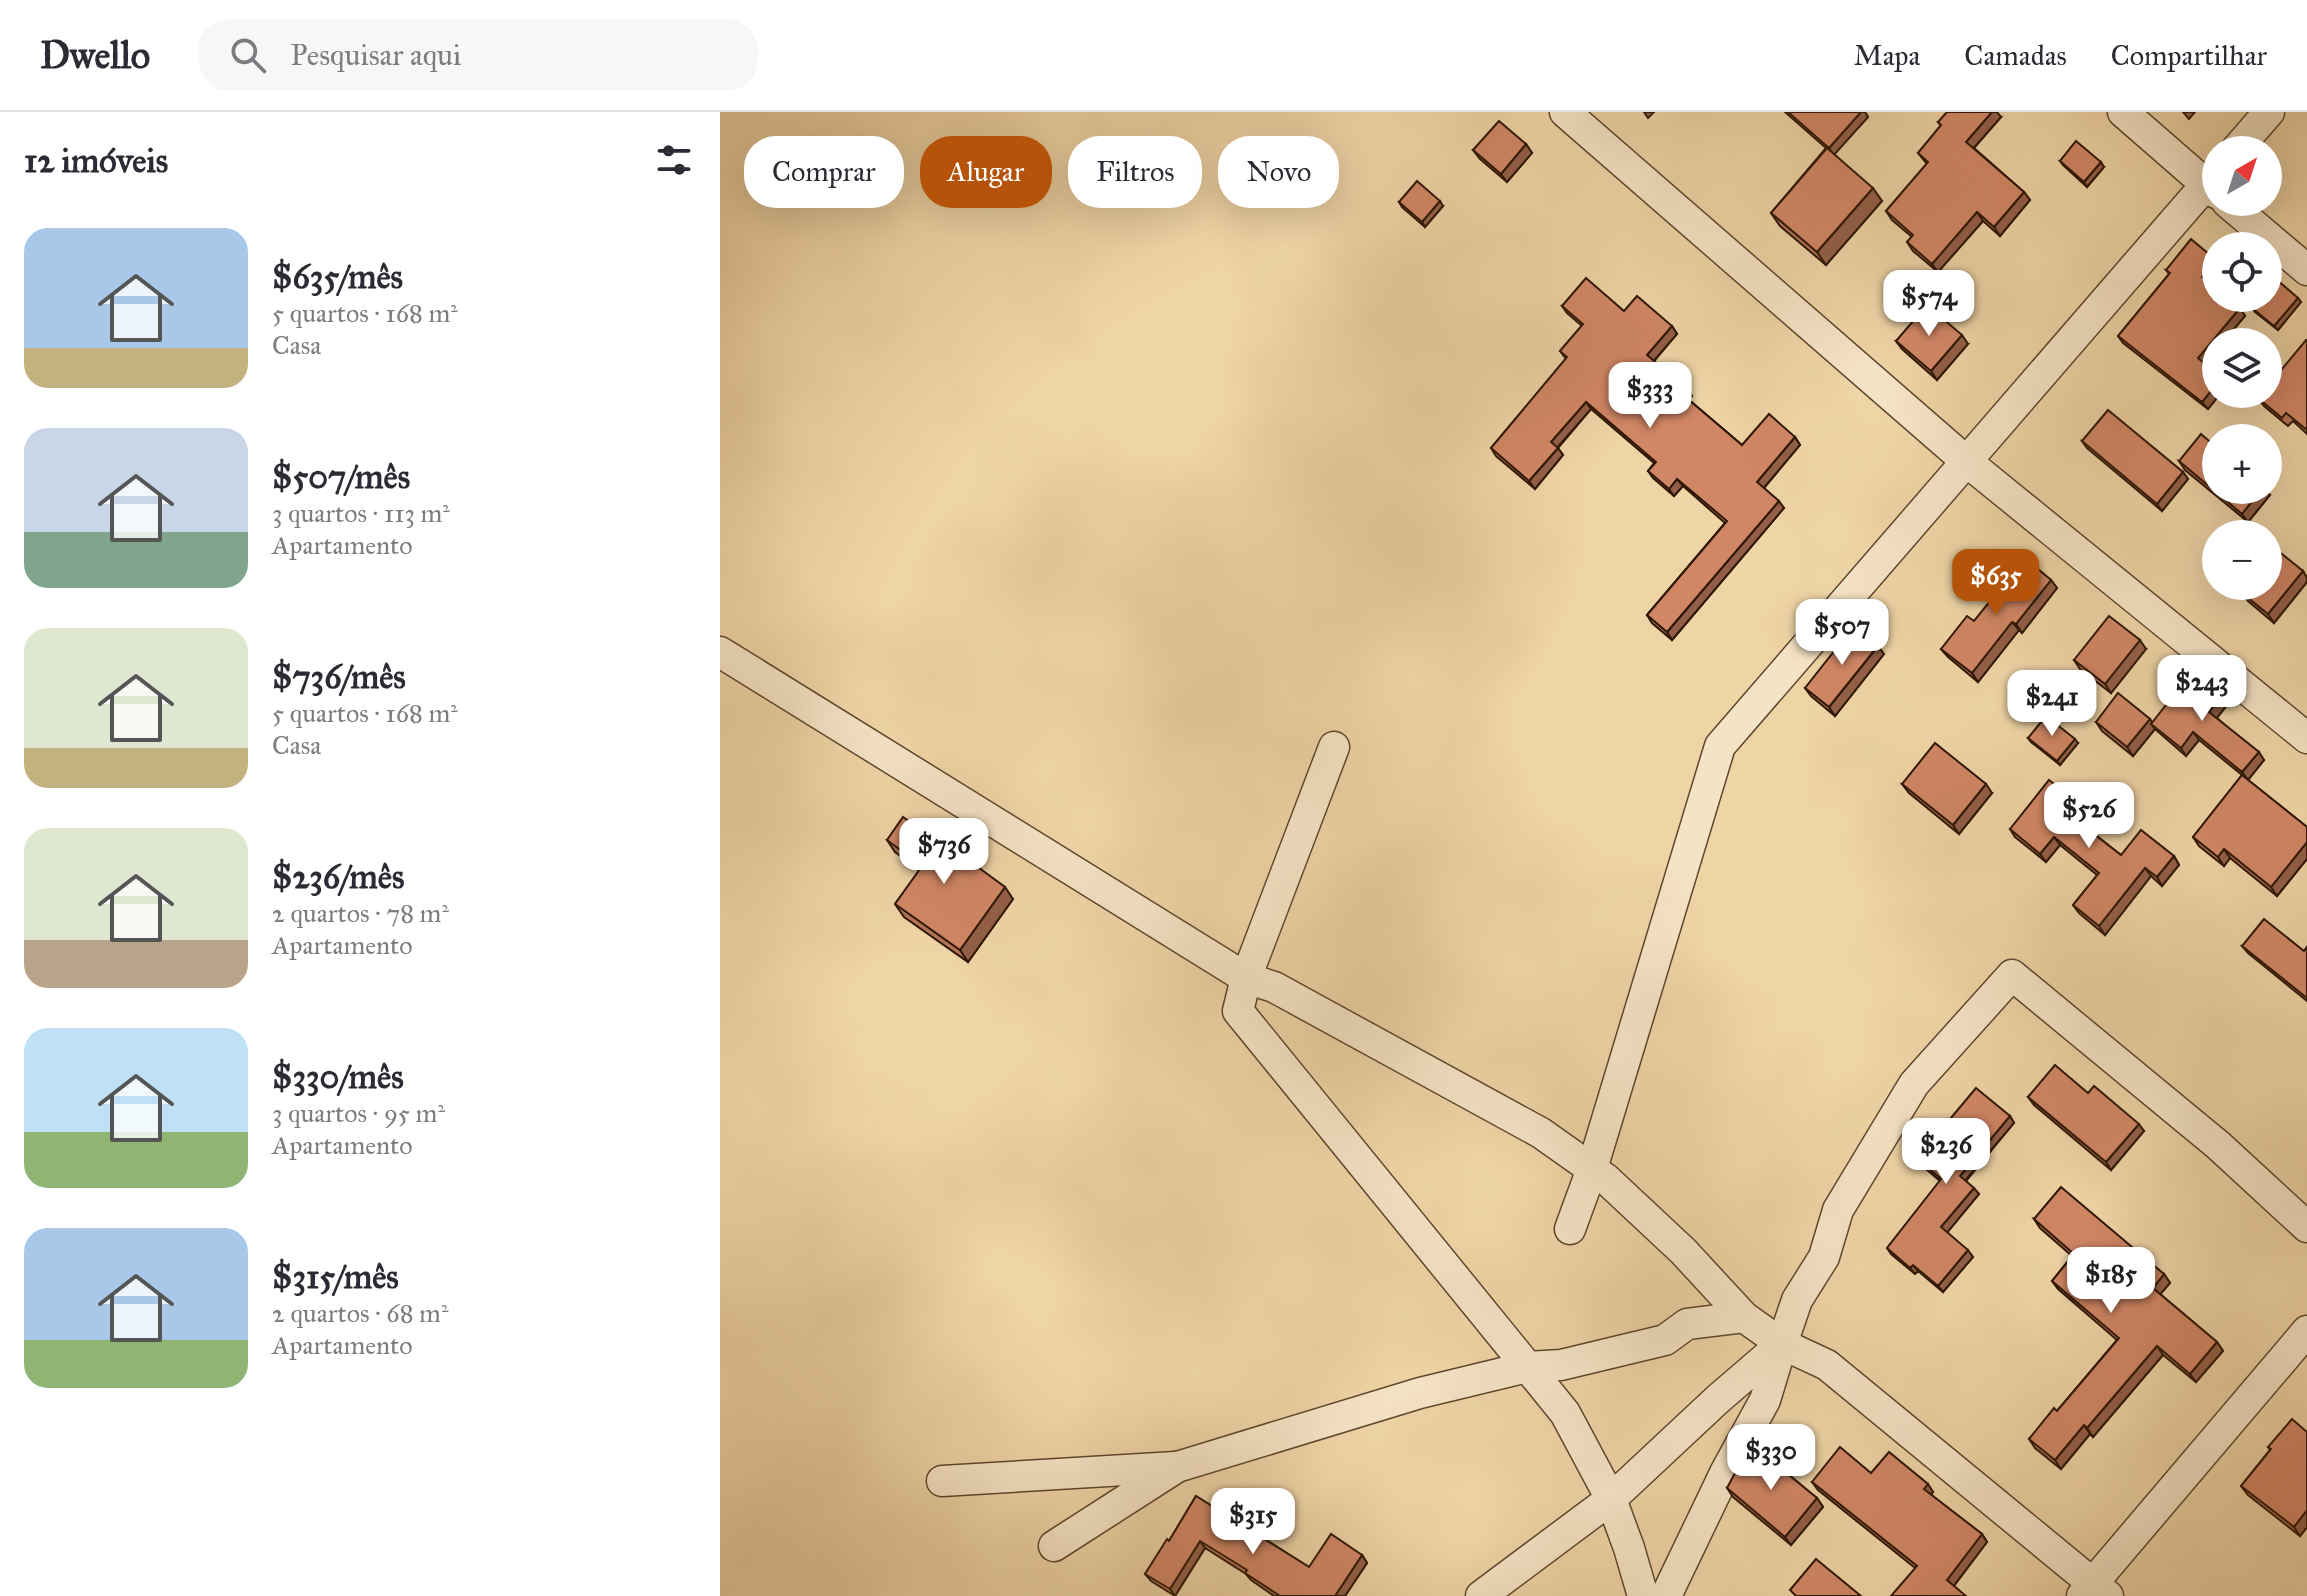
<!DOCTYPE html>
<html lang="pt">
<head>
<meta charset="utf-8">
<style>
	body { margin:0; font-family:"IM FELL Great Primer",serif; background:#f7f7f7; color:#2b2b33; height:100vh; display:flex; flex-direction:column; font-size:30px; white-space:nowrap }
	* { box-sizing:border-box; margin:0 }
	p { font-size:26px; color:#7c7c81 }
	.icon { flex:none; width:44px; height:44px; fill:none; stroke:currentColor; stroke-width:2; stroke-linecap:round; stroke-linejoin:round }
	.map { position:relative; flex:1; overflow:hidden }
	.side { display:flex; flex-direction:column; background:#fff; width:720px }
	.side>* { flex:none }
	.guide { position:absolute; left:24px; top:24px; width:760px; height:72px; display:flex; gap:16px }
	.needle { width:52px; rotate:39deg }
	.buttons { position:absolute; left:1482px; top:24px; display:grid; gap:16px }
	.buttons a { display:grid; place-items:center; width:80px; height:80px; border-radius:50%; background:#fff; box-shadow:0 8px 32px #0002; font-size:40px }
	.price { position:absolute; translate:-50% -68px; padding:0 18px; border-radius:16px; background:#fff; color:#222; font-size:26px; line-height:52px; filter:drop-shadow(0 2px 4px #0008) }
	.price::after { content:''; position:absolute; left:50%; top:48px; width:24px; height:18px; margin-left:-12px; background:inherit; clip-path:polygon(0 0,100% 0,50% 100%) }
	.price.on { background:#b45309; color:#fff }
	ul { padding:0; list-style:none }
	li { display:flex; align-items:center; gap:24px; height:200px; padding:0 24px }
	li span { display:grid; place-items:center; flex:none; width:224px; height:160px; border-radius:24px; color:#555 }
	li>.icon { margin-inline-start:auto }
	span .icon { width:96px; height:96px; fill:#fffc; stroke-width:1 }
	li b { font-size:34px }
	h2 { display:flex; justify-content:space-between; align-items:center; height:96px; padding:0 24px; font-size:34px }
	.tag { padding:0 28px; border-radius:32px; background:#fff; box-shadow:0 8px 32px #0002; font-size:28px; line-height:72px }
	.tag.on { background:#b45309; color:#fff }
	header { display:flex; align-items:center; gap:48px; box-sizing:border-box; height:112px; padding:0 40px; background:#fff; border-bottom:2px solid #e1e1e2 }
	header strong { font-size:38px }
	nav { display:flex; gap:44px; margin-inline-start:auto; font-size:28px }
	.search { width:560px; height:72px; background:#f7f7f7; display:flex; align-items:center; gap:20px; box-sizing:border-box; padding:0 28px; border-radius:32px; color:#7c7c81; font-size:30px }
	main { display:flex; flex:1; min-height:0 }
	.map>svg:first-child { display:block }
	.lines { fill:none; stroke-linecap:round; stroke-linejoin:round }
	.minor-casing { stroke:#5e462e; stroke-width:33 }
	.minor { stroke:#f5e3c5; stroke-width:30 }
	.wall { fill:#b47357; stroke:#2e1706; stroke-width:2 }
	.shaded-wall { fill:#925e47; stroke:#2e1706; stroke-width:2 }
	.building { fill:#d18665; stroke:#2e1706; stroke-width:2 }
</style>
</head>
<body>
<header>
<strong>Dwello</strong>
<div class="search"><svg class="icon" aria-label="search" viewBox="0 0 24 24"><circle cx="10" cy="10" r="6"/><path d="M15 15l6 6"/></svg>Pesquisar aqui</div>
<nav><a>Mapa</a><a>Camadas</a><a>Compartilhar</a></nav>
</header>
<main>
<section class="side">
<h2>12 imóveis<svg class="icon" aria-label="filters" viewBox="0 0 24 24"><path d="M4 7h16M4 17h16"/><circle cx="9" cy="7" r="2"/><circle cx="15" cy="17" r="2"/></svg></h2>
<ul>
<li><span style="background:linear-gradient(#a9c7e8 75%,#c2b280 0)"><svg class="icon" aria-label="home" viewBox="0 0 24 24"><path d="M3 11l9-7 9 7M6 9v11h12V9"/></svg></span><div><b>$635/mês</b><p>5 quartos · 168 m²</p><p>Casa</p></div></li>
<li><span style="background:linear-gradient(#c9d6e8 65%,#7fa58c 0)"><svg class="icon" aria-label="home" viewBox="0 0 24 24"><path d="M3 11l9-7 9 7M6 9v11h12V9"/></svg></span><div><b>$507/mês</b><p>3 quartos · 113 m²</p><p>Apartamento</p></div></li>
<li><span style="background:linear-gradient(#dfe7d0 75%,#c2b280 0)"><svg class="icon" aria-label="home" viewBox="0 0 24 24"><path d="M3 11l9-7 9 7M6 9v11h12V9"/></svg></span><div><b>$736/mês</b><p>5 quartos · 168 m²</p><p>Casa</p></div></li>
<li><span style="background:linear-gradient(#dfe7d0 70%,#b9a48a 0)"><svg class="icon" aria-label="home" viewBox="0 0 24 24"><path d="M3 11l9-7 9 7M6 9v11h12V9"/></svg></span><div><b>$236/mês</b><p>2 quartos · 78 m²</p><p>Apartamento</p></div></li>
<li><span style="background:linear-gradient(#bfe0f5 65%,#8fb573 0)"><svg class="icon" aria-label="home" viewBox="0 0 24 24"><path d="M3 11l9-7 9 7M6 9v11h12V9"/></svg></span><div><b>$330/mês</b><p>3 quartos · 95 m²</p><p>Apartamento</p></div></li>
<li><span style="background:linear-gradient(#a9c7e8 70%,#8fb573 0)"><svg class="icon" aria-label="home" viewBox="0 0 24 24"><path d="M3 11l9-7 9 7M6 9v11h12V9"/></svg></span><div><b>$315/mês</b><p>2 quartos · 68 m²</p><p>Apartamento</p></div></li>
</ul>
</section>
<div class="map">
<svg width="1587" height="1484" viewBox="0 0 1587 1484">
	<rect width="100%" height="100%" fill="#efd4a6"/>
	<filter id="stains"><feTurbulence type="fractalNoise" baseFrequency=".0025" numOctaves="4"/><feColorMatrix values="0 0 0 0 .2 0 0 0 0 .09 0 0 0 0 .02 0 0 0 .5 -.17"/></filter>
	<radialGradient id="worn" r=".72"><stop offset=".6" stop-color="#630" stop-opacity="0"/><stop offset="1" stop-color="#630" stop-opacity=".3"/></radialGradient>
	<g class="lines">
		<!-- minor casing -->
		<g class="minor-casing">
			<g id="minor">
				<polyline points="845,0 1246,349 1587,626"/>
				<polyline points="1403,0 1496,81"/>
				<polyline points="1516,38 1549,0"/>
				<polyline points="1507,90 1587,158"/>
				<polyline points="0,540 526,866 554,875 821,1021 886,1067 963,1139 1024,1205 1062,1232 1107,1253 1388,1484"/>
				<polyline points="614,635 526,866 518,899 845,1301 891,1387 909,1436 923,1484"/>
				<polyline points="850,1117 872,1057 1000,634 1496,61"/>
				<polyline points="222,1369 455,1355"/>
				<polyline points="334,1434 457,1355 700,1281 807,1255 841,1253 945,1228 967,1212 1024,1205"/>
				<polyline points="761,1484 891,1387 998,1287 1062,1232 1077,1188 1104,1145 1118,1098 1194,972 1292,863 1498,1033 1587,1115"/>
				<polyline points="946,1484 1006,1359 1045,1288 1062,1232"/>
				<polyline points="1362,1484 1587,1219"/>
			</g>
		</g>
		<!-- minor -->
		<use href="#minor" class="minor"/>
	</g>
	<!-- wall -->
	<g class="wall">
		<polygon points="1065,0 1145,0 1148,5 1114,42 1162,89 1106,153 1060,114 1051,101 1106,36"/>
		<polygon points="1281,5 1254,36 1304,80 1310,88 1280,124 1263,109 1218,160 1193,139 1187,130 1192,125 1172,108 1166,99 1207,52 1198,41 1221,14 1218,10"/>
		<polygon points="806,32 812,41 787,70 760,47 753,38"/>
		<polygon points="1340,49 1384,55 1367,75 1343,53"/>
		<polygon points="679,90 723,94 705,115 682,95"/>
		<polygon points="1446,158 1489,171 1520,196 1525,204 1503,230 1496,230 1496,238 1484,252 1496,282 1500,282 1488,297 1403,231 1398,224 1449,162"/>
		<polygon points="1578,186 1581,190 1558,218 1535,200 1532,196"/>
		<polygon points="842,194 904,199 952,214 957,222 934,249 966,276 972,284 968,287 1022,333 1075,325 1080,333 1044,376 1064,396 952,528 932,511 927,503 1005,411 963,374 954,384 933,366 928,359 934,351 871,297 838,336 843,343 815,377 776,344 771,336 846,247 840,239 862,214 847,201"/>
		<polygon points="1587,228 1587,322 1573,309 1568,314 1544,294 1538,286"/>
		<polygon points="1176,229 1248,232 1217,268 1182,237"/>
		<polygon points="1362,329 1463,360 1468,367 1442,399 1367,336"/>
		<polygon points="1459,349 1550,383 1528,410 1465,358"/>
		<polygon points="1583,459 1587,466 1587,470 1554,511 1528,489 1522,481"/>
		<polygon points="1331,468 1337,476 1302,521 1299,518 1258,570 1228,545 1221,537 1254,509"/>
		<polygon points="1426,537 1391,581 1360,557 1354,548"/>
		<polygon points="1164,542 1115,604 1091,584 1085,576"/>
		<polygon points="1508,592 1497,606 1544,648 1528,668 1587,715 1587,747 1557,784 1510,746 1504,754 1479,734 1473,725 1522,663 1479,628 1466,644 1435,617 1413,644 1382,619 1376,610 1432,610"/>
		<polygon points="1308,626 1358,631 1340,653 1311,630"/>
		<polygon points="1182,672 1272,681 1239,722 1189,681"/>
		<polygon points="1360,692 1366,700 1359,710 1401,743 1454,744 1459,753 1442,774 1431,764 1385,823 1359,801 1353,793 1377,763 1340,733 1326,750 1295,725 1290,717"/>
		<polygon points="167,728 219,731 293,787 248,850 184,805 175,792 200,758 175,740"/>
		<polygon points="1522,834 1584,839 1587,835 1587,889 1528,841"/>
		<polygon points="1368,981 1424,1019 1391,1058 1314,993 1308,985"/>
		<polygon points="1290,1004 1294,1011 1246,1069 1259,1082 1227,1120 1253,1145 1223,1180 1198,1159 1195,1162 1171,1142 1167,1136 1220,1069 1192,1045 1187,1038"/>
		<polygon points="1314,1107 1444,1162 1450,1171 1440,1182 1497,1230 1503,1239 1476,1270 1443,1243 1373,1325 1370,1322 1341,1357 1315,1336 1309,1327 1337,1299 1397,1228 1338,1177 1332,1169 1352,1144 1320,1116"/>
		<polygon points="1587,1320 1587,1415 1580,1424 1528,1383 1521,1374 1550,1338 1548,1335"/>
		<polygon points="1151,1361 1213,1380 1211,1383 1262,1422 1267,1430 1234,1474 1195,1456 1098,1378 1092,1370"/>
		<polygon points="1007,1376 1097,1386 1103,1395 1071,1433 1013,1385"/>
		<polygon points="476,1384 589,1455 642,1443 647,1451 625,1484 554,1484 531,1468 526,1462 485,1436 455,1484 431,1469 425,1462 449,1429"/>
	</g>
	<!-- shaded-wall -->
	<g class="shaded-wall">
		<polygon points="924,0 934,0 928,6"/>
		<polygon points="1141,0 1145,0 1148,5 1114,43 1109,36"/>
		<polygon points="1272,0 1277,0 1281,5 1252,38 1246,30"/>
		<polygon points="1463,0 1475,0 1469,7"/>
		<polygon points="806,32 812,41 787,70 781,62"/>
		<polygon points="1381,50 1384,55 1367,75 1364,70"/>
		<polygon points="1153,76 1162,89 1106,153 1097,140"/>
		<polygon points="1304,80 1310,88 1280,124 1274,115"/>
		<polygon points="720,89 723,94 705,115 702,110"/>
		<polygon points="1257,100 1263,109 1218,160 1212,152"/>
		<polygon points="1496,148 1496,162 1488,173 1482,165"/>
		<polygon points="1578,186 1581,190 1558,218 1554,214"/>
		<polygon points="1520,196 1525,204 1503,230 1496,230 1496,238 1483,253 1478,246"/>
		<polygon points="952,214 957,222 932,251 927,243"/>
		<polygon points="1242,223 1248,232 1217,268 1211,259"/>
		<polygon points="1496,273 1496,282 1500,282 1488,297 1482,290"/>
		<polygon points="966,276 972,284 967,289 962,282"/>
		<polygon points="866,290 871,297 836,337 831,330"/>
		<polygon points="1075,325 1080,333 1042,378 1037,370"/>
		<polygon points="838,336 843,343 815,377 809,369"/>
		<polygon points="1463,360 1468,367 1442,399 1437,392"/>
		<polygon points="957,367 963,374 954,384 949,377"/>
		<polygon points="1541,378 1547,378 1550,383 1528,410 1522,402"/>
		<polygon points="1059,389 1064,396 952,528 947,520"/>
		<polygon points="1583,459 1587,466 1587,470 1554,511 1548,502"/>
		<polygon points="1331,468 1337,476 1302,521 1296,512"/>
		<polygon points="1292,510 1299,518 1258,570 1252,561"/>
		<polygon points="1420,528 1426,537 1391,581 1385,572"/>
		<polygon points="1158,534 1164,542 1115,604 1109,595"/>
		<polygon points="1502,583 1508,592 1495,608 1489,600"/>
		<polygon points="1430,607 1436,616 1431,612 1435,617 1413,644 1407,635"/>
		<polygon points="1473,620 1479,628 1466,644 1461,636"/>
		<polygon points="1355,627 1358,631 1340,653 1337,649"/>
		<polygon points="1539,640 1544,648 1528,668 1522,660"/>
		<polygon points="1266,672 1272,681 1239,722 1233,713"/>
		<polygon points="1360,692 1366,700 1357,712 1351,704"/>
		<polygon points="1334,725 1340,733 1326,750 1320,742"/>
		<polygon points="1587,730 1587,747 1557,784 1551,775"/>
		<polygon points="1504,737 1510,746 1504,754 1498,745"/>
		<polygon points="1454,744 1459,753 1442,774 1437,765"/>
		<polygon points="1425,756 1431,764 1385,823 1379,814"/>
		<polygon points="285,775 293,787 248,850 240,838"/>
		<polygon points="1290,1004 1294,1011 1244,1070 1240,1064"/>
		<polygon points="1419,1012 1424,1019 1391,1058 1386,1050"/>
		<polygon points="1254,1076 1259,1082 1226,1122 1221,1115"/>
		<polygon points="1248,1138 1253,1145 1223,1180 1218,1174"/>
		<polygon points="1193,1153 1198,1159 1195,1162 1190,1156"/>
		<polygon points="1444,1162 1450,1171 1439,1184 1433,1176"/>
		<polygon points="1497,1230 1503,1239 1476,1270 1470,1262"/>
		<polygon points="1437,1234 1443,1243 1373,1325 1367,1316"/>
		<polygon points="1364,1313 1370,1322 1341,1357 1335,1348"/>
		<polygon points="1208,1372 1213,1380 1209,1385 1204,1377"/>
		<polygon points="1097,1386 1103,1395 1071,1433 1065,1425"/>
		<polygon points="1587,1398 1587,1415 1580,1424 1574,1415"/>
		<polygon points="1262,1422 1267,1430 1232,1476 1227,1468"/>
		<polygon points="480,1429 485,1436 455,1484 450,1477"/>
		<polygon points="642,1443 647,1451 625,1484 615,1484"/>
	</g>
	<!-- building -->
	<g class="building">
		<polygon points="1068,0 1141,0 1109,36"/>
		<polygon points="1227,0 1272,0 1246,30 1304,80 1274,115 1257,100 1212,152 1187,130 1193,123 1166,99 1208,50 1198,41 1221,13 1218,10"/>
		<polygon points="779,9 806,32 781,62 753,38"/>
		<polygon points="1356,29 1381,50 1364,70 1340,49"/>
		<polygon points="1107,36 1153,76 1097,140 1051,101"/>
		<polygon points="697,69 720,89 702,110 679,90"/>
		<polygon points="1471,127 1496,148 1482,165 1496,176 1496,186 1507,186 1520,196 1478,246 1496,261 1496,273 1482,290 1398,224 1450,161 1446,158"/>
		<polygon points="866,166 904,199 917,184 952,214 927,243 966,276 962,282 1022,333 1049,302 1075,325 1037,370 1059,389 947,520 927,503 1007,409 957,367 949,377 928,359 936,350 866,290 831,330 838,336 809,369 771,336 847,245 840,239 863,212 842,194"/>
		<polygon points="1556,167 1578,186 1554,214 1532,196 1540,186 1548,186 1548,176"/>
		<polygon points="1207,193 1242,223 1211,259 1176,229"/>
		<polygon points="1586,228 1587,228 1587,318 1566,301 1562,306 1538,286 1541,282 1548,282 1548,274"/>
		<polygon points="1388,298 1463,360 1437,392 1362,329"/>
		<polygon points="1481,322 1496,335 1496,378 1541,378 1522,402 1459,349"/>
		<polygon points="1557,438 1583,459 1548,502 1522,481 1528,474 1548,474 1548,449"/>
		<polygon points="1305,446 1331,468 1296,512 1292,510 1252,561 1221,537 1247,504 1254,509"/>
		<polygon points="1389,504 1420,528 1385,572 1354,548"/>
		<polygon points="1134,514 1158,534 1109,595 1085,576"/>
		<polygon points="1472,560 1502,583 1489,600 1539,640 1522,660 1473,620 1461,636 1431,612"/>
		<polygon points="1398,581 1430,607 1407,635 1376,610"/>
		<polygon points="1326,604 1355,627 1337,649 1308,626"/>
		<polygon points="1215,631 1266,672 1233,713 1182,672"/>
		<polygon points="1522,663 1587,715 1587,730 1551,775 1504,737 1498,745 1473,725"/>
		<polygon points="1329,668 1360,692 1351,704 1401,743 1421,718 1454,744 1437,765 1425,756 1379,814 1353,793 1379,761 1334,725 1320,742 1290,717"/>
		<polygon points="183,705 219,731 221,728 285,775 240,838 175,792 202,754 167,728"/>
		<polygon points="1544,807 1584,839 1587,835 1587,886 1522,834"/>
		<polygon points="1335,953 1368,981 1374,974 1419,1012 1386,1050 1308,985"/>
		<polygon points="1256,976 1290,1004 1240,1064 1254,1076 1221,1115 1248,1138 1218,1174 1193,1153 1190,1156 1167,1136 1221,1067 1187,1038 1205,1017 1215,1025"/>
		<polygon points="1341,1075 1444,1162 1433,1176 1497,1230 1470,1262 1437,1234 1367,1316 1364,1313 1335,1348 1309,1327 1334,1296 1337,1299 1399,1226 1332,1169 1354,1142 1314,1107"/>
		<polygon points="1572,1307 1587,1320 1587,1398 1574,1415 1521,1374 1551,1337 1548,1335"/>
		<polygon points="1035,1335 1097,1386 1065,1425 1007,1376 1016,1359"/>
		<polygon points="1120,1335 1151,1361 1169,1340 1208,1372 1204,1377 1262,1422 1227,1468 1246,1484 1171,1484 1197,1454 1092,1370"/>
		<polygon points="476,1384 589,1455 611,1422 642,1443 615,1484 560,1484 525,1461 527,1458 480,1429 450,1477 425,1462 447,1427 449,1429"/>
		<polygon points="1096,1447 1141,1484 1076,1484 1070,1478"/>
	</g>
	<rect width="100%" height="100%" filter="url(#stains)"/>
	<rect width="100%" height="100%" fill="url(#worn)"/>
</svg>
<div class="buttons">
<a><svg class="needle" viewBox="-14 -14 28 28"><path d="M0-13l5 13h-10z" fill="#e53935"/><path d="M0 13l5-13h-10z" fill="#7c7c81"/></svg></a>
<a><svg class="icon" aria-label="locate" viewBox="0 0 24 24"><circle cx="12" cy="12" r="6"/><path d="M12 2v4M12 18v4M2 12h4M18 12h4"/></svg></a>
<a><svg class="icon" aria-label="layers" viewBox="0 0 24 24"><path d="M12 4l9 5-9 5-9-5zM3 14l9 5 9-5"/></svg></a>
<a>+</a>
<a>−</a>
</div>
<b class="price" style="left:1209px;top:226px">$574</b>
<b class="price" style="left:930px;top:318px">$333</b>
<b class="price on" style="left:1276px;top:505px">$635</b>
<b class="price" style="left:1122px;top:555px">$507</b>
<b class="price" style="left:1482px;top:611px">$243</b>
<b class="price" style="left:1332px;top:626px">$241</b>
<b class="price" style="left:1369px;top:738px">$526</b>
<b class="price" style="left:224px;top:774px">$736</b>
<b class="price" style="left:1226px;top:1074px">$236</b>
<b class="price" style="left:1391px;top:1203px">$185</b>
<b class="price" style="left:1051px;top:1380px">$330</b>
<b class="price" style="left:533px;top:1444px">$315</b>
<div class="guide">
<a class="tag">Comprar</a>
<a class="tag on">Alugar</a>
<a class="tag">Filtros</a>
<a class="tag">Novo</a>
</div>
</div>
</main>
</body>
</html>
